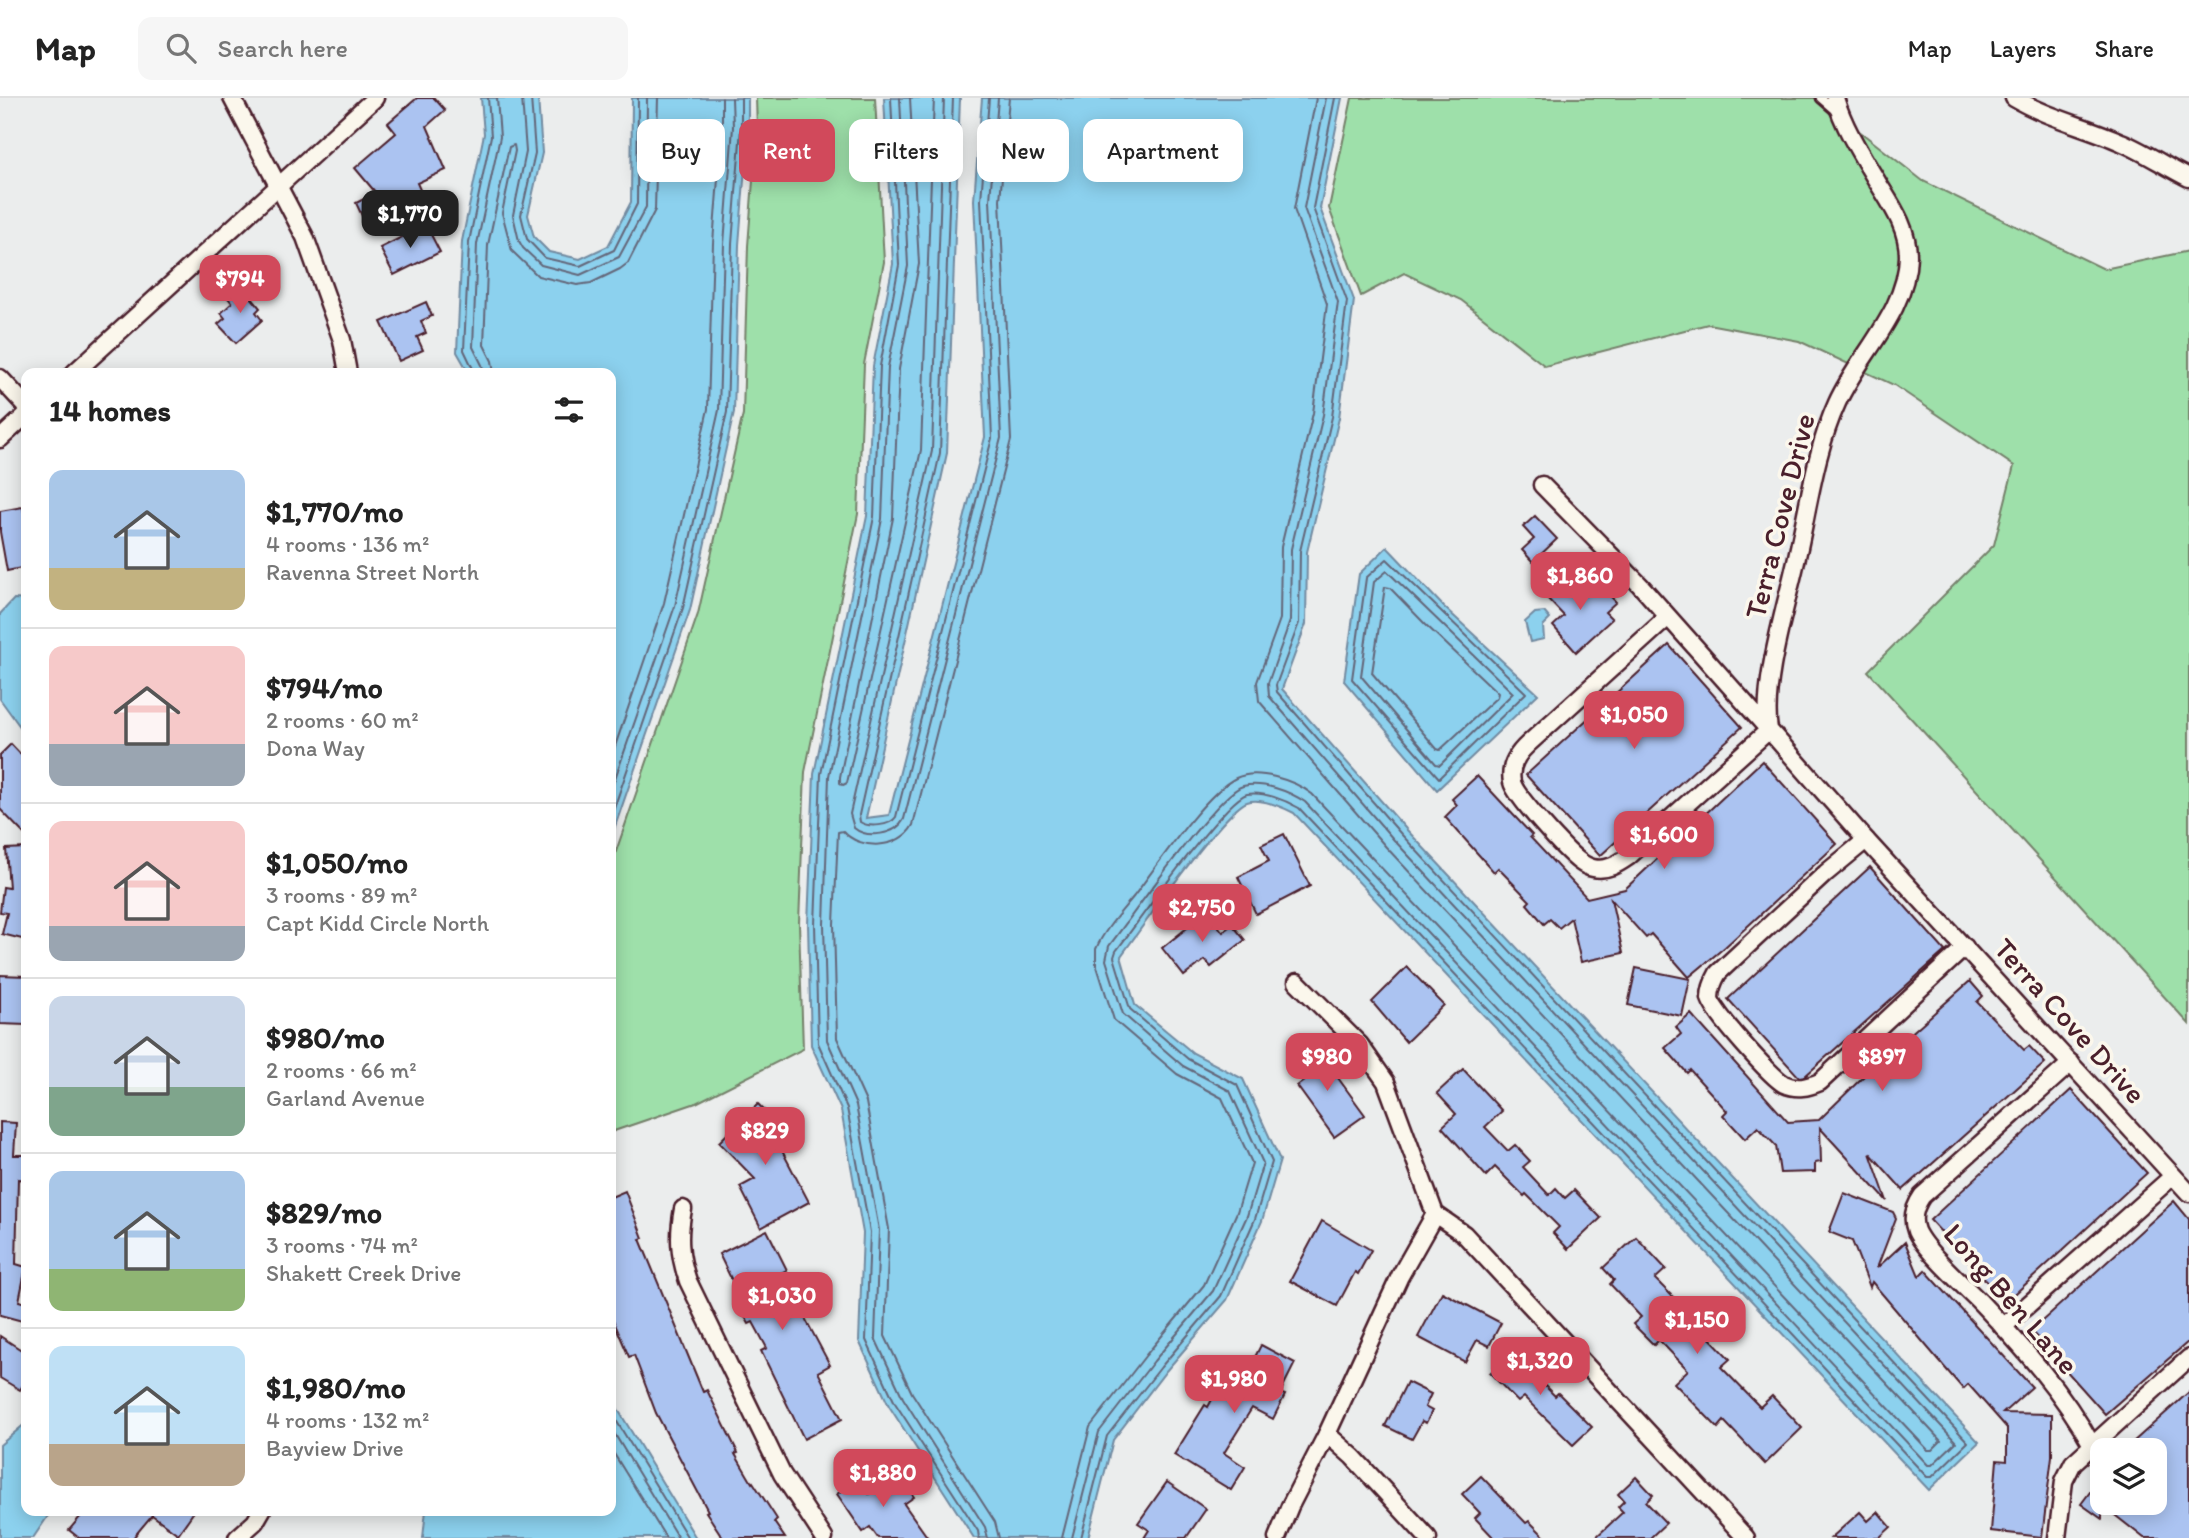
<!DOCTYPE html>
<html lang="en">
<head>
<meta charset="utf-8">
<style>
	body { margin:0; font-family:Itim,sans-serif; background:#f6f6f6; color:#222; height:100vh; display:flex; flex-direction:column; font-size:26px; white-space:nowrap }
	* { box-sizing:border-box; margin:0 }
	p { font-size:23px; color:#767676 }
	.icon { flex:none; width:38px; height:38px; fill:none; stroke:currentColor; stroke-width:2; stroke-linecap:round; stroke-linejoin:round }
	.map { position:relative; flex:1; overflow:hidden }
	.details { position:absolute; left:21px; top:270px; width:595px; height:1148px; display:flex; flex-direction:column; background:#fff; border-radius:14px; box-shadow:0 4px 18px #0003 }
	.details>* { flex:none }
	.guide { position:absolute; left:637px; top:21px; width:665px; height:63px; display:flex; gap:14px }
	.tools { position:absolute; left:2090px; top:1340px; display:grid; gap:14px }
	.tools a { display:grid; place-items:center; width:77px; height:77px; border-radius:14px; background:#fff; box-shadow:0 4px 18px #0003; font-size:35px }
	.price { position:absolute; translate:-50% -60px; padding:0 16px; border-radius:14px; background:#d1495b; color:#fff; font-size:23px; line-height:46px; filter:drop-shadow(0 2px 4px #0008) }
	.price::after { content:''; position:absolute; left:50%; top:42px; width:21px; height:16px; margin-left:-10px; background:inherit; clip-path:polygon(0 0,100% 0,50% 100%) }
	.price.selected { background:#222; color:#fff }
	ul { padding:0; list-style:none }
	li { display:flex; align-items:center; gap:21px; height:175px; padding:0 28px }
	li+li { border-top:2px solid #e0e0e0 }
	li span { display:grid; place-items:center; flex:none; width:196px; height:140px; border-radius:14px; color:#555 }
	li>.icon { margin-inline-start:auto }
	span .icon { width:84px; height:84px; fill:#fffc; stroke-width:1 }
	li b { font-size:30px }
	h2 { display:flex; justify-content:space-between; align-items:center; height:84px; padding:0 28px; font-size:30px }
	.tag { padding:0 24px; border-radius:14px; background:#fff; box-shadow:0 4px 18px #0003; font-size:24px; line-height:63px }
	.tag.selected { background:#d1495b; color:#fff }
	header { display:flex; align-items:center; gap:42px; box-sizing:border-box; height:98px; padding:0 35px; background:#fff; border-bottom:2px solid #e0e0e0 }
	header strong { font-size:33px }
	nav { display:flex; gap:38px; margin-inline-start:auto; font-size:24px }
	.search { width:490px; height:63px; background:#f6f6f6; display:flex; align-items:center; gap:18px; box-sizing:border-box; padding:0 24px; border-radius:14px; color:#767676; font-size:26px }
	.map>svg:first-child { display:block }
	.green { fill:#9ee0aa; stroke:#74806a; stroke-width:2 }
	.water { fill:#8cd1ee; stroke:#728aa0; stroke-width:2 }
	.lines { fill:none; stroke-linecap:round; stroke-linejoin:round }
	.shore { stroke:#646679; stroke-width:2 }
	.building { fill:#abc3f1; stroke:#4a1f2b; stroke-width:2 }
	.service-casing { stroke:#4a1f2b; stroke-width:13 }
	.minor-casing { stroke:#4a1f2b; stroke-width:21 }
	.service { stroke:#fbf7ec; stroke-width:8 }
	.minor { stroke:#fbf7ec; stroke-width:16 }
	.labels { text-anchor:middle; stroke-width:7; stroke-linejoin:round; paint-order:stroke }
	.street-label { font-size:30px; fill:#4a1f2b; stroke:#fbf7ec }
</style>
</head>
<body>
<header>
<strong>Map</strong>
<div class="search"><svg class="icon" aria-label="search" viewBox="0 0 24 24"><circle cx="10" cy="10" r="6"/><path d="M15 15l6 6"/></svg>Search here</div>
<nav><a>Map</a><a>Layers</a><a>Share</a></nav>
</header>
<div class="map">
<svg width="2189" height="1440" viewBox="0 0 2189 1440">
	<rect width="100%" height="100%" fill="#ebeded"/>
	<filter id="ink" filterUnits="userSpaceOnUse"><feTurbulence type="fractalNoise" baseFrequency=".0143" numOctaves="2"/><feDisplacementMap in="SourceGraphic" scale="14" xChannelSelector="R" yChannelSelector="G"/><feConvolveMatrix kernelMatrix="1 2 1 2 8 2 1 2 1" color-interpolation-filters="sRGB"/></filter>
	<g filter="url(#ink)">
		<!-- green -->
		<g class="green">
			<polygon points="756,0 875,0 884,164 864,266 858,416 805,674 799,825 803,951 696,1005 611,1034 611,768 698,516 743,316 748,148 757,30"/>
			<polygon points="1352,0 1817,0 1923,83 2104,171 2189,153 2189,926 1868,573 1994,447 2014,368 1894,287 1799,243 1708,226 1545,268 1461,202 1404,175 1361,198 1329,110"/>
		</g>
		<!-- water -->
		<g class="water">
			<polygon points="481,0 538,0 542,55 528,117 534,139 549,154 580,161 608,148 631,104 632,0 748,0 748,30 739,147 734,314 690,512 611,740 611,275 469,275 457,254 462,143 484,36"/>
			<path d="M884 0H960L947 355 866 720 889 717 985 339 974 102 982 0H1342L1320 110 1354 202 1339 320 1307 454 1306 526 1282 591 1406 731 1979 1344 1929 1392 1294 715C1282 709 1260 699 1247 704 1224 712 1140 832 1121 858L1135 907 1193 955 1243 981 1280 1062 1262 1123 1227 1202 1166 1273 1113 1342 1088 1440H974L889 1308 859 1243 863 1135 841 1012 811 947 808 826 814 676 867 418 873 268 893 166Z"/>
			<polygon points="1387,449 1444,509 1538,596 1437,692 1344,583 1359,476"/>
			<polygon points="14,501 26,502 26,637 0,601 0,516"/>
			<polygon points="1544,514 1550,521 1543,528 1544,541 1530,544 1525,524 1535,515"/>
			<polygon points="611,1300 696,1440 423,1440 426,1412 611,1412"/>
			<polygon points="26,1325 26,1412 52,1412 33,1440 0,1440 0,1347"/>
		</g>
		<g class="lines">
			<!-- shore -->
			<g class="shore">
				<polyline points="522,0 526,54 513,117 519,143 523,150 541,167 580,177 619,159 646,109 647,0"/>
				<polyline points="531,0 535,55 521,117 527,141 545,160 580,168 614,152 637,106 638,0"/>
				<polyline points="891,0 899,167 880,268 874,419 821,676 815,826 818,945 847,1010 870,1134 866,1242 895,1305 978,1433 979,1440"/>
				<polyline points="900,0 908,168 888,269 882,421 829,678 824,826 827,942 856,1007 879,1132 875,1240 903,1300 985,1429 988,1440"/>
				<polyline points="910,0 919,166 899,271 893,420 840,679 840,685 843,687 847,685 921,352 934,0"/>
				<path d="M944 0 932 353 850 716 854 730C867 741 896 737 904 721L1001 340 990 102 998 0"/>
				<path d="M953 0 940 355 859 717 860 724C869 730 890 728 896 719L992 340 981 102 989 0"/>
				<polyline points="475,275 464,252 469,144 491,38 488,0"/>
				<polyline points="484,275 482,267 473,249 477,146 500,39 497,0"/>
				<polyline points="494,275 492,263 484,247 488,147 509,49 514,47 515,53 502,115 512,153 538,178 577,187 591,185 620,171 628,165 655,112 658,0"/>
				<polygon points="1387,461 1526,595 1439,680 1352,581 1366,480"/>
				<polygon points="1387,473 1513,595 1440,667 1436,666 1361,578 1374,484"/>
				<polygon points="1385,489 1390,490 1426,527 1498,595 1497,599 1440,652 1437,651 1372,575"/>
				<polyline points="611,660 664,505 708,311 713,145 722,29 722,0"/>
				<polyline points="611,692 675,508 719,312 724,146 733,29 732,0"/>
				<polyline points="611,719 683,510 727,314 732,146 741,30 741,0"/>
				<polyline points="611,1314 688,1440"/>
				<polyline points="611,1330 678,1440"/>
				<polyline points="611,1351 666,1440"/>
				<path d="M999 1440 995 1424 912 1295 885 1238 889 1131 866 1004 837 940 834 826 838 734 843 733C860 753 900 751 913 727L1011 342 1000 102 1009 0"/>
				<path d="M1062 1440 1090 1329 1146 1257 1204 1187 1237 1114 1252 1065 1222 1000 1177 976 1114 922 1096 865V851C1104 832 1121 814 1134 798 1156 769 1205 695 1236 680 1257 670 1294 682 1312 696L1928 1352H1932L1941 1343 1386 749 1259 603 1257 584 1280 521 1281 449 1313 315 1327 206 1294 111 1316 0"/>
				<path d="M1072 1440 1099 1334 1154 1263 1213 1193 1247 1118 1263 1065 1230 993 1183 968 1123 916 1106 862 1109 848C1131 820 1217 695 1243 688 1262 683 1289 693 1305 704L1928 1367H1932L1956 1344 1394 742 1269 598 1268 585 1290 523 1291 451 1323 317 1338 204 1304 110 1326 0"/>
				<path d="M1081 1440 1107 1338 1161 1269 1221 1198 1255 1121 1272 1064 1237 987 1188 961 1130 911 1114 859 1116 853C1136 827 1224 702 1247 696 1263 693 1285 702 1299 710L1927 1379H1932L1968 1344 1401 736 1277 594 1276 587 1299 525 1300 453 1332 319 1347 203 1313 110 1335 0"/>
			</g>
		</g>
		<!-- building -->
		<g class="building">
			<polygon points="417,0 434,0 445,12 427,28 446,72 417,85 421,94 363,120 356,105 376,95 355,70 396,35 388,25"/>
			<polygon points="426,127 440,154 394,177 380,150"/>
			<polygon points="242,188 260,210 256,214 262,222 236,245 218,226 225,220 221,215 232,205 228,200"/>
			<polygon points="426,204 432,218 421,223 426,235 417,239 423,252 399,263 381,224"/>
			<polygon points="23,409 26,426 26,469 7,473 0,434 0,413"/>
			<polygon points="1535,418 1557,441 1533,464 1522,452 1534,441 1523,429"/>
			<polygon points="1569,478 1586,497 1598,485 1616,504 1605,514 1612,521 1576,554 1553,528 1564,518 1546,499"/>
			<polygon points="1669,547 1742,629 1600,758 1526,677"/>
			<polygon points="11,646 26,662 26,738 0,711 0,657"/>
			<polygon points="1762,663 1837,746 1725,849 1689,879 1651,836 1646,840 1611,801 1623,855 1581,864 1571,820 1559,830 1550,821 1544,826 1527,806 1530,803 1498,770 1494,774 1445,719 1457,707 1452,701 1477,678 1532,737 1530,739 1587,800 1625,791"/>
			<polygon points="1284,736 1310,788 1256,816 1238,779 1269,763 1261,747"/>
			<polygon points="26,750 26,842 2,836 7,815 0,814 3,789 9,790 6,751"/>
			<polygon points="1870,769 1945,853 1805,978 1799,979 1728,901"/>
			<polygon points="1207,814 1223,834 1232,826 1245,842 1211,869 1205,862 1184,878 1162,850"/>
			<polygon points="1407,869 1444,907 1406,944 1372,904"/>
			<polygon points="1636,870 1690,881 1682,918 1628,907"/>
			<polygon points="0,877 26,878 26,927 0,926"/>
			<polygon points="1970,883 1983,898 1977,904 2024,952 2029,948 2045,965 1903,1092 1870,1055 1887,1103 1820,1030 1821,1064 1815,1065 1815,1074 1780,1075 1776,1048 1758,1029 1745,1041 1723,1017 1727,1013 1690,972 1687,975 1665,950 1681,936 1676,929 1691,916 1788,1024 1819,1022 1871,971"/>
			<polygon points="1314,947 1365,1017 1334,1039 1297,988 1308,980 1295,961"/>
			<polygon points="1463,971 1502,1013 1485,1029 1508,1053 1515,1047 1530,1063 1523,1069 1549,1097 1556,1090 1565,1100 1574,1092 1601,1120 1568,1151 1553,1135 1559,1129 1526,1096 1524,1098 1495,1069 1486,1078 1442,1029 1456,1016 1437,995"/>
			<polygon points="2071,992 2147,1075 2006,1204 1930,1122"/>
			<polygon points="758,1006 789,1038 779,1047 809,1104 761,1130 740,1089 755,1081 719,1044"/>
			<polygon points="0,1024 16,1025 14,1057 26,1057 26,1082 18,1081 16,1166 26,1169 19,1203 26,1205 26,1224 0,1217"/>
			<polygon points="625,1093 643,1140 640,1141 703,1294 707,1292 738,1355 735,1356 752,1385 753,1384 777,1421 774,1424 785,1440 723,1440 706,1414 708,1413 656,1315 634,1257 629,1259 611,1217 611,1099"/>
			<polygon points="1844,1095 1893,1114 1896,1120 1877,1170 1905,1144 1919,1178 1925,1172 2032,1289 2003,1315 2052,1316 2052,1358 2042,1439 1991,1433 1997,1362 2007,1363 2007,1330 1968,1286 1963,1291 1872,1184 1870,1189 1852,1143 1829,1134"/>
			<polygon points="2174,1103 2189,1121 2189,1243 2105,1316 2031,1233"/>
			<polygon points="1322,1123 1371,1152 1358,1176 1355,1174 1337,1208 1290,1183"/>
			<polygon points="767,1132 787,1172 781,1175 830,1267 818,1274 842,1321 804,1341 761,1253 767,1250 753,1224 749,1226 739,1208 743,1205 719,1156"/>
			<polygon points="1636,1139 1666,1171 1655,1181 1706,1232 1704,1234 1730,1261 1721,1269 1760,1309 1772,1298 1802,1330 1765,1366 1724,1323 1718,1330 1674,1285 1688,1272 1659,1242 1654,1247 1633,1226 1641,1219 1610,1186 1614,1182 1603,1170"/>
			<polygon points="1442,1194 1501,1225 1489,1248 1477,1242 1465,1264 1418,1239"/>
			<polygon points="0,1238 26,1255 26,1282 20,1292 0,1280"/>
			<polygon points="1261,1247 1295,1265 1280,1295 1285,1297 1273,1321 1252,1310 1224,1355 1245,1369 1231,1392 1174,1357 1205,1307 1208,1309 1230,1268 1246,1277"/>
			<polygon points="1512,1253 1520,1262 1525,1258 1536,1270 1531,1274 1555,1298 1558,1295 1592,1329 1573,1347 1524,1299 1518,1304 1490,1275"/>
			<polygon points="1407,1284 1431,1296 1425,1309 1432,1313 1426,1325 1422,1323 1412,1341 1385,1328"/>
			<polygon points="2189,1294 2189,1440 2144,1440 2102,1407 2102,1421 2081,1406 2102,1378 2102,1405 2154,1405 2154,1353 2123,1353"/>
			<polygon points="898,1376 914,1399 904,1406 928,1440 878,1440 870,1429 863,1434 837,1396 858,1381 869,1396"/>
			<polygon points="1481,1378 1526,1425 1529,1423 1546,1440 1494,1440 1475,1420 1480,1415 1462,1396"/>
			<polygon points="1636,1379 1653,1397 1646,1404 1666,1425 1650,1440 1595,1440 1623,1414 1618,1409 1624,1403 1618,1396"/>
			<polygon points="1167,1384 1206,1411 1186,1440 1144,1440 1149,1432 1138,1425"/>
			<polygon points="86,1412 195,1412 178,1436 152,1417 133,1440 79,1440 69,1432"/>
			<polygon points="1860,1414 1868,1423 1878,1414 1891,1429 1879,1440 1831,1440"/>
		</g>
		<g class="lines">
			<!-- service casing -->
			<g class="service-casing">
				<polyline id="service" points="1821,0 1836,13"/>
			</g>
			<!-- minor casing -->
			<g class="minor-casing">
				<g id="minor">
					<polyline points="232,0 305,139 342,242 348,275"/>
					<path d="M1835 0C1844 30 1862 58 1878 85 1892 108 1908 130 1908 158 1907 214 1859 256 1837 305 1816 351 1809 405 1798 454 1788 503 1761 585 1769 632L1866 742 2189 1095"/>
					<path d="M2014 0C2048 20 2085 28 2121 44 2145 54 2166 69 2189 80"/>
					<polyline points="74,275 375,0"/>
					<polyline points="0,280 26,308"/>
					<polyline points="0,341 26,317"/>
					<path d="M1542 387 1640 487 1769 632 1628 759C1618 766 1607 773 1593 770 1588 769 1583 766 1579 763 1566 753 1515 698 1512 684 1509 669 1517 656 1528 646L1668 519"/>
					<path d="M1866 742 1826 775 1718 875C1714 882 1710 891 1710 900 1711 912 1772 980 1784 986 1797 992 1808 989 1820 984L1965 849"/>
					<polyline points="1297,884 1360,947 1386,984 1435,1116 1464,1136 1746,1440"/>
					<path d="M2071 965 1922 1098C1915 1108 1911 1120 1916 1133 1925 1153 1963 1187 1980 1204 2021 1247 2063 1294 2092 1347"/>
					<path d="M683 1111C678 1138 679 1157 688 1183L782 1376 824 1440"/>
					<polyline points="2003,1229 2173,1078"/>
					<polyline points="1327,1336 1353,1359 1428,1440"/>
					<polyline points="237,1440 255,1424 262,1412"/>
					<polyline points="1277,1440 1290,1408 1327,1336 1400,1178 1435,1116"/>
					<polyline points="2057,1440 2064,1383 2073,1365 2189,1260"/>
				</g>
			</g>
			<!-- service -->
			<use href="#service" class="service"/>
			<!-- minor -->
			<use href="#minor" class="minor"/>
		</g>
	</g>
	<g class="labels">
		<!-- street labels -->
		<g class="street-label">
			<text transform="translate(1780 418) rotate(-76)" y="10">Terra Cove Drive</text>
			<text transform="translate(2070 923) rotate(48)" y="10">Terra Cove Drive</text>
			<text transform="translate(2011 1201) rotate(49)" y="10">Long Ben Lane</text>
		</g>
	</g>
</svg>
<div class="tools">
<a><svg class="icon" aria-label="layers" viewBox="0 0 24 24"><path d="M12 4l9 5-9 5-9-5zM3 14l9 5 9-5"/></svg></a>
</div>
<b class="price selected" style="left:410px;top:152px">$1,770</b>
<b class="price" style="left:240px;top:217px">$794</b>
<b class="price" style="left:1580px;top:514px">$1,860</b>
<b class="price" style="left:1634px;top:653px">$1,050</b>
<b class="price" style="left:1664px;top:773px">$1,600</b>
<b class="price" style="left:1202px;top:846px">$2,750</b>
<b class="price" style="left:1327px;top:995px">$980</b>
<b class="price" style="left:1882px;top:995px">$897</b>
<b class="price" style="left:765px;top:1069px">$829</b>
<b class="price" style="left:782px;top:1234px">$1,030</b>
<b class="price" style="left:1697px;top:1258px">$1,150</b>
<b class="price" style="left:1540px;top:1299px">$1,320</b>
<b class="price" style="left:1234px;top:1317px">$1,980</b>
<b class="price" style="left:883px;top:1411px">$1,880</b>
<div class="guide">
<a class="tag">Buy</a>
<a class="tag selected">Rent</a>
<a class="tag">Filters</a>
<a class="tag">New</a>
<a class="tag">Apartment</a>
</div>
<section class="details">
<h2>14 homes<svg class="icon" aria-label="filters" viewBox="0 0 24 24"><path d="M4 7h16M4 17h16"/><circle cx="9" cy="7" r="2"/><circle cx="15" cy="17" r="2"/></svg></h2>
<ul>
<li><span style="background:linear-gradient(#a9c7e8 70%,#c2b280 0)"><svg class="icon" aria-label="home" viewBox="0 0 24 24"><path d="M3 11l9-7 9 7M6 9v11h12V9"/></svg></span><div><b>$1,770/mo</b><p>4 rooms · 136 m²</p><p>Ravenna Street North</p></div></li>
<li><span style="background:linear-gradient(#f6c9c9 70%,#9aa5b1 0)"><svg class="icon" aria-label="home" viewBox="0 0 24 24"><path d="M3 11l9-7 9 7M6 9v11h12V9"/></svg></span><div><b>$794/mo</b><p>2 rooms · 60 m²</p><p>Dona Way</p></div></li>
<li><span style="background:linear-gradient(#f6c9c9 75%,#9aa5b1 0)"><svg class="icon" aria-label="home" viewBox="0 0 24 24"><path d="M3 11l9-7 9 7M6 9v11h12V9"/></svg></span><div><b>$1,050/mo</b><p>3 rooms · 89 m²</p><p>Capt Kidd Circle North</p></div></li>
<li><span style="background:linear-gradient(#c9d6e8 65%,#7fa58c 0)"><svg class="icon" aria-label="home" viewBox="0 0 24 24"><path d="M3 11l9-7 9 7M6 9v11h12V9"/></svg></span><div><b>$980/mo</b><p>2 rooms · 66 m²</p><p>Garland Avenue</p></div></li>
<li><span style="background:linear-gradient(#a9c7e8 70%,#8fb573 0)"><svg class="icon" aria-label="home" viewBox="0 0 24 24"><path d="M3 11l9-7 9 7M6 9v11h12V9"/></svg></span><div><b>$829/mo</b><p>3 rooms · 74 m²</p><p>Shakett Creek Drive</p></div></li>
<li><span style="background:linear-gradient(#bfe0f5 70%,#b9a48a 0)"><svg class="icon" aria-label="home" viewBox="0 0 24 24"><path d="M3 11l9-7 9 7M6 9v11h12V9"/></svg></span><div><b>$1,980/mo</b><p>4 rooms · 132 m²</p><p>Bayview Drive</p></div></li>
</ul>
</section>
</div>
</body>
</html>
